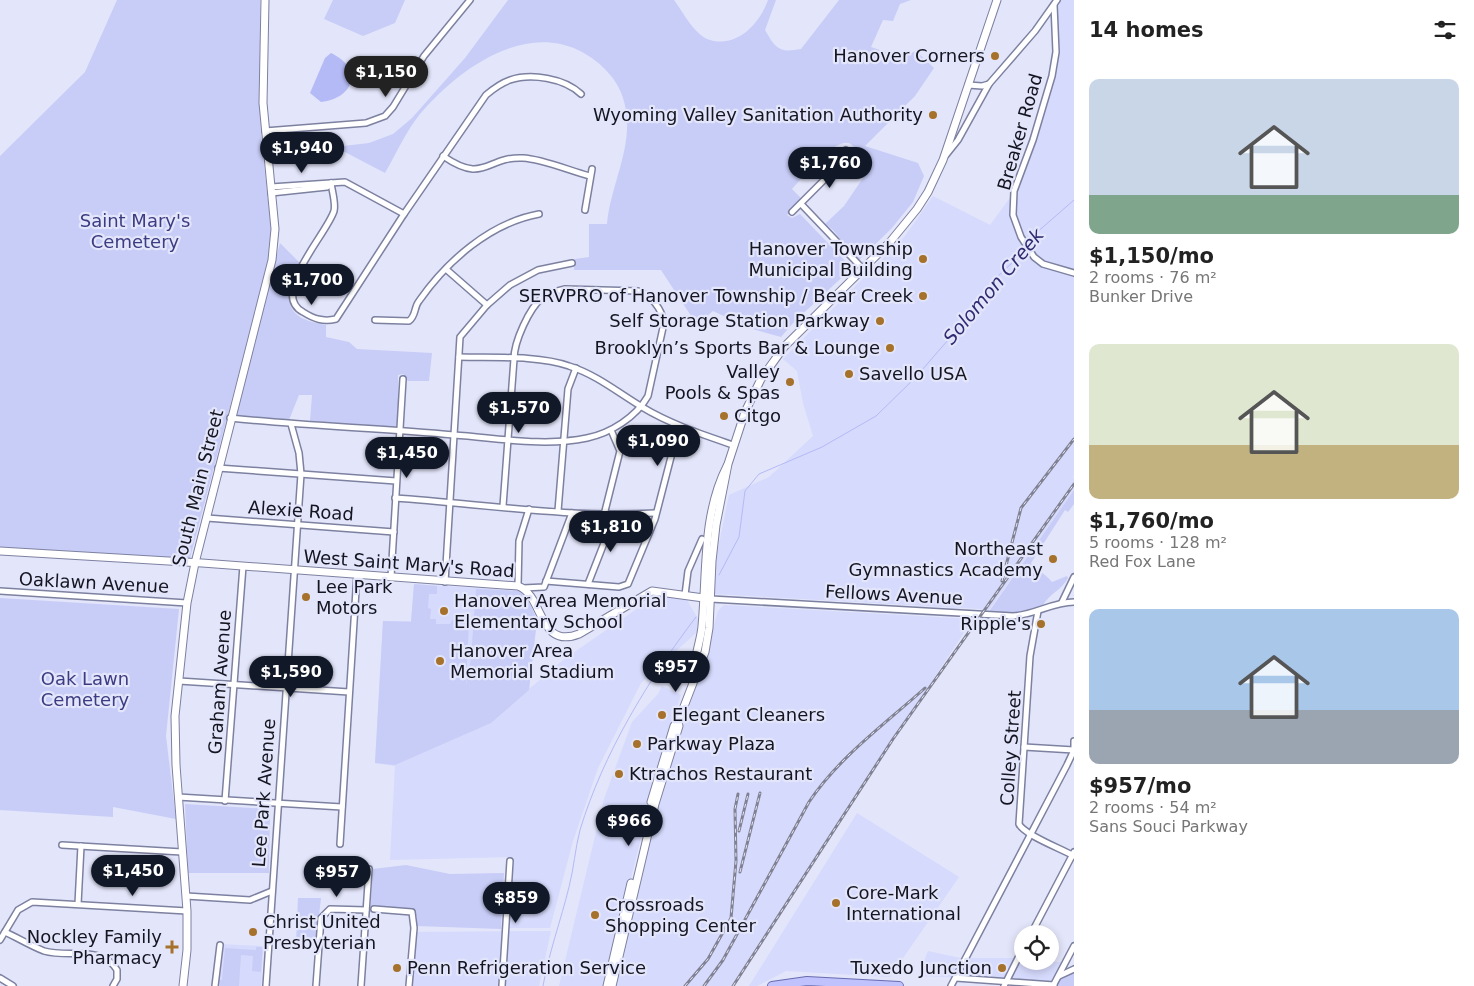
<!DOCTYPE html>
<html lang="en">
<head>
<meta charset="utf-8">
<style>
	body { margin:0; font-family:"DejaVu Sans",sans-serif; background:#f2f2f2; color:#222; height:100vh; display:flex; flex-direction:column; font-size:19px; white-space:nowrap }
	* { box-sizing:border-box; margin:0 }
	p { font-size:16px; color:#767676 }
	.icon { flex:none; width:28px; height:28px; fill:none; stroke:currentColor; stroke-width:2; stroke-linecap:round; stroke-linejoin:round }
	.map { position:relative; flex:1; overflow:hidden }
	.sheet { display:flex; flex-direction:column; background:#fff; width:400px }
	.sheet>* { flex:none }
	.tools { position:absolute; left:1014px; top:925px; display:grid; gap:10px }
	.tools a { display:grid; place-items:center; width:45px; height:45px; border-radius:50%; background:#fff; box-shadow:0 2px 8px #0003; font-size:25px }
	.price { position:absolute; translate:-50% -42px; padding:0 11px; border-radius:18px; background:#111827; color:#fff; font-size:16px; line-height:32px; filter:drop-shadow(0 1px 2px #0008) }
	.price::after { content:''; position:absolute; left:50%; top:30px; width:15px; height:11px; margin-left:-8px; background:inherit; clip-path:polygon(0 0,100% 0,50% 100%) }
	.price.current { background:#222; color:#fff }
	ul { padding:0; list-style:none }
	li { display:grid; align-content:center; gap:10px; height:265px; padding:0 15px }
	li span { display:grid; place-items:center; height:155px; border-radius:10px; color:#555 }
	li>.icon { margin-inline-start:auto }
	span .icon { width:90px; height:90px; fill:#fffc; stroke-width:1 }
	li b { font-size:21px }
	h2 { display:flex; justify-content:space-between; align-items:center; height:60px; padding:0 15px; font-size:21px }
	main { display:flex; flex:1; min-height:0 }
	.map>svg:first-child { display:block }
	.built { fill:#d6dafc }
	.green { fill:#c8cdf7 }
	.water { fill:#b4baf6 }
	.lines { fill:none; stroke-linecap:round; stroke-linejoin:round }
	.stream { stroke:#b4baf6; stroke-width:1 }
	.street-casing { stroke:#7d81a0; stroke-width:8 }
	.secondary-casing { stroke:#7d81a0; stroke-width:9 }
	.primary-casing { stroke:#686baf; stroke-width:10 }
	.street { stroke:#fff; stroke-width:5 }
	.secondary { stroke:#fff; stroke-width:7 }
	.primary { stroke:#bfc2fd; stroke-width:8 }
	.rail-casing { stroke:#808192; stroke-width:3 }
	.rail { stroke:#e3e5fa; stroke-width:1; stroke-dasharray:4; stroke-linecap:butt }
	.poi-dot { fill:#a6712a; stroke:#e3e5fa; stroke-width:2 }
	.labels { text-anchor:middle; stroke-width:4.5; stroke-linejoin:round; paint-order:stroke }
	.poi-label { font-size:18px; fill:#141521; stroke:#e3e5fa; text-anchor:start }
	.street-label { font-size:18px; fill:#141521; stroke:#e3e5fa }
	.park-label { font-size:18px; fill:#3d3c83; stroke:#e3e5fa }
	.water-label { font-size:19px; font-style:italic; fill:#2f2b71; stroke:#e3e5fa }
</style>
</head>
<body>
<main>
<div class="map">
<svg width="1074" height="986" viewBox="0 0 1074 986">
	<rect width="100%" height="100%" fill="#e3e5fa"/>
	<!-- built -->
	<g class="built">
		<polygon points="1061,0 1074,0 1074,475 1072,478 1074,477 1074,490 987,613 981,612 982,609 714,594 715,563 729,495 769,477 813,436 803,403 797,371 783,359 905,236 933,196 990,225 1015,191 1052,86 1055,73 1057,6"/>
		<polygon points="414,584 520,591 526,596 537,620 529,689 563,660 654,597 670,595 687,600 698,619 697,632 641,683 598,768 573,841 550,928 509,928 514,857 390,860 395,766 375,763 383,621 411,621"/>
		<polygon points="724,605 973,619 731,986 614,986 653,827 718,611"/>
		<polygon points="662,686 681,695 665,742 604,986 559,986 604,799 632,722 658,694"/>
		<polygon points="857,813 959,877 890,977 786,971 757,986 749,986"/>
		<polygon points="551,931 539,986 412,986 417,932"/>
		<polygon points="219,944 263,946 261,986 217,986"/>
		<polygon points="928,951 960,958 1012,958 1022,959 1022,961 1062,962 1051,981 918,976"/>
	</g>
	<!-- green -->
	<g class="green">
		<polygon points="117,0 260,0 261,137 271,228 268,262 189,562 0,548 0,156 85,72"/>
		<polygon points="333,0 405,0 395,23 363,36 324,19"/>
		<path d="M508 0H674C683 12 695 36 710 40 738 48 760 23 768 0H776L765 30C776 49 779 53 801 49L839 0H911L900 4 893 21 883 20 871 47 901 57 916 51 934 68 915 96 865 146 918 163 924 176 913 202 891 229 858 261 833 230 825 224 844 206 863 178C862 168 860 152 852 145 838 132 802 179 792 189L802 199 787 215 792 218 800 214 852 268 794 322 781 337 749 328 713 311 697 325 661 270H574L575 259 589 257V224H607C611 181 637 142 623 98 617 77 597 59 578 50 520 23 456 72 420 114 406 131 396 154 385 173L343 151V146L369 143 393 134 412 118 465 58Z"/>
		<path d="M280 243 300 263C285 297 280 318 326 325V337L349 342 357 349 432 353 429 381H408L403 374 398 375V427L310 421 312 395H299L289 420 234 415Z"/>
		<path d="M1074 490V504L1068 512 1065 510 1031 563C1036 570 1046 574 1052 582L1067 576 1068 578C1062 590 1050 593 1043 605 1022 613 1010 614 988 613Z"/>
		<polygon points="414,584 437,586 437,594 429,594 428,608 431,609 430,619 436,619 436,624 450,624 452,620 469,622 466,685 471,658 476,589 520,591 531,606 537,620 529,690 491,723 395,765 375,763 383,621 411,622"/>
		<polygon points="0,598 179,609 166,736 176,819 113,807 113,817 0,810"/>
		<polygon points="185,804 270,809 269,873 188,873"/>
		<polygon points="406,865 450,874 504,873 501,929 417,926 417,916 370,912 373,869"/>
		<polygon points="298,898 321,898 316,942 296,942"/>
		<polygon points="256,947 263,947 261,972 252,971 253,956 241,955 239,986 220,986 220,980 222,980 225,948 256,950"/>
		<polygon points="1074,971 1074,986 1057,986 1058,981"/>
	</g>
	<!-- water -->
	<path class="water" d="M331 53C364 69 354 98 321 102L310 93 325 58Z"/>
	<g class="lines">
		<!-- stream -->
		<g class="stream">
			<polyline points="1027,241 1074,200"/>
			<polyline points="719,575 739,537 745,491 759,474 822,447 876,416 915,378 955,332 995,279 1013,262 1023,246"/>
			<path d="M543 986C549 952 561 920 569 887 574 868 575 849 580 830 603 754 648 680 696 617"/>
		</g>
		<!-- street casing -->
		<g class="street-casing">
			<g id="street">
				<polyline points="1054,5 1056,52 1052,76 1033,140 1014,191 1013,215 1021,237 1034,257 1043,264 1074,273"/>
				<polyline points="968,85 982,86 989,84 1035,31 1057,0"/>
				<polyline points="265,131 366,123 385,116 393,107 424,56 470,0"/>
				<polyline points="946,155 958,140 989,84"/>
				<path d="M443 156C485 185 486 156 523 158 543 159 570 171 590 176"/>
				<path d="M331 183C332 191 336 203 334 211 327 234 269 294 303 312 314 319 323 322 336 319L404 214"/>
				<path d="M271 187 345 182 404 214 486 95C493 89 501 83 510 80 531 73 564 78 581 94"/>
				<polyline points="271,193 327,187 331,183"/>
				<polyline points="802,205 863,269"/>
				<polyline points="585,210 592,169"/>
				<polyline points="792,212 836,168 846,150"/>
				<polyline points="447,270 487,305"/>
				<path d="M375 320 409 321C416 316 414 307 419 301 447 261 490 223 539 214"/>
				<path d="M459 357C492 358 538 355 569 366 597 375 617 392 642 407 670 424 701 434 733 445"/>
				<path d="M230 418C305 426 380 428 454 435 498 438 544 447 587 438 611 433 636 417 648 396L664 323C662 309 651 295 638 291L565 289C557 291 550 292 543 297 529 308 514 342 514 359L503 506"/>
				<polyline points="218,468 396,481"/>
				<path d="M395 498C482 504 569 518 655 513"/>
				<polyline points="558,511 568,389 576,368"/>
				<polyline points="604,515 620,451 611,430"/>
				<polyline points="207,518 394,532"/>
				<polyline points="391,577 403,379"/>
				<polyline points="546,581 619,587 628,584 655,519 679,426"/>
				<polyline points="445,582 460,337 487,305 510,285 538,270 572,263"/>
				<polyline points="588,584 615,515"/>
				<polyline points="518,586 519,541 529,509"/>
				<polyline points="523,588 544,587 572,513"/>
				<polyline points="0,591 187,603"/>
				<polyline points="685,595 688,571 702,539"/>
				<path d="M711 599 1013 616C1035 615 1052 602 1074 602"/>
				<polyline points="1062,602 1074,577"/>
				<path d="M1038 611 1030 656 1019 824C1024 835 1062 849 1074 856"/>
				<polyline points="179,681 349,692"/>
				<polyline points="1024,747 1074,750"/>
				<polyline points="178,797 342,807"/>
				<polyline points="225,801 243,566"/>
				<polyline points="340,844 357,574"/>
				<polyline points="62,845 182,852"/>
				<polyline points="186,896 250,900 272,891"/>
				<polyline points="78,904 81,846"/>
				<polyline points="374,909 412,912 414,928 409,986"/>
				<path d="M5 932C18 938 31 946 44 951 68 958 102 945 117 970V979L113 986"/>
				<polyline points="1031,934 1074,852"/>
				<polyline points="0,940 18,910 32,902 187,911"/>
				<polyline points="1059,976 1074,969"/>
				<polyline points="0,978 13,986"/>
				<polyline points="956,978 1054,985"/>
				<polyline points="215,986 220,945"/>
				<polyline points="266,986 301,474 299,453 291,424"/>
				<polyline points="316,986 321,918 330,909 366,910"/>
				<polyline points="361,986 369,869"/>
				<polyline points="502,986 510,861"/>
				<polyline points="951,986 1067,765 1074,750 1074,741"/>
				<polyline points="1004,986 1022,950"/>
				<polyline points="1053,986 1074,946"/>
			</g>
		</g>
		<!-- secondary casing -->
		<g class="secondary-casing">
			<g id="secondary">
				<path d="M0 551 202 563 518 586C544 595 538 650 579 634L652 591 711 599"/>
				<path d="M696 672C693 657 701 641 702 626 707 573 702 515 727 466"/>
				<polyline points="651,802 674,726 678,722"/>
				<polyline points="183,986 187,950 187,911 176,765 175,716 187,603 195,563 272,260 275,229 263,103 265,0"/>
				<polyline points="607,986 631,883"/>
				<polyline points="612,986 655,804 679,726 678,722 705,652 709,628 712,561 716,525 728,464 745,412 761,379 784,347 890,242 917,209 928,192 943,160 997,0"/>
			</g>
		</g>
		<!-- primary casing -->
		<g class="primary-casing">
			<polyline id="primary" points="772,986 807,981 899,986"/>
		</g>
		<!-- street -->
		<use href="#street" class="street"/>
		<!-- secondary -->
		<use href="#secondary" class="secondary"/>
		<!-- primary -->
		<use href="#primary" class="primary"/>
		<!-- rail casing -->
		<g class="rail-casing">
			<g id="rail">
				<polyline points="1002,581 1021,508 1074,439"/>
				<polyline points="739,831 748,794"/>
				<polyline points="740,872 760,793"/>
				<polyline points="685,986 708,959 731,918 736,861 735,809 738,794"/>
				<path d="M704 986 723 960 809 802C839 757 885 724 925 688"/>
				<polyline points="733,986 893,739 1074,484"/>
			</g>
		</g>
		<!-- rail -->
		<use href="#rail" class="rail"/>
	</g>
	<!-- markers -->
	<g class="poi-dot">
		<circle cx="995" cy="56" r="5"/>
		<circle cx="933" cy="115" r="5"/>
		<circle cx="923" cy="259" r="5"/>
		<circle cx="923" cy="296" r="5"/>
		<circle cx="880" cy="321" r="5"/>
		<circle cx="890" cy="348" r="5"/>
		<circle cx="849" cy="374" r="5"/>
		<circle cx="790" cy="382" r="5"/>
		<circle cx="724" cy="416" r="5"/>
		<circle cx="1053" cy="559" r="5"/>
		<circle cx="306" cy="597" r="5"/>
		<circle cx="444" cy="611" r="5"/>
		<circle cx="1041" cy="624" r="5"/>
		<circle cx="440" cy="661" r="5"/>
		<circle cx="662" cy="715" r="5"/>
		<circle cx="637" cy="744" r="5"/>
		<circle cx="619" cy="774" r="5"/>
		<circle cx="836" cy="903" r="5"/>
		<circle cx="595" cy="915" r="5"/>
		<circle cx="253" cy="932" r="5"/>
		<path d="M169.5 939.5h5v5h5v5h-5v5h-5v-5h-5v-5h5z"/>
		<circle cx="397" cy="968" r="5"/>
		<circle cx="1002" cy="968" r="5"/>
	</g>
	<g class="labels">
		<!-- poi labels -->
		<g class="poi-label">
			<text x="985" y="62" text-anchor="end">Hanover Corners</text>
			<text x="923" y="121" text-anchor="end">Wyoming Valley Sanitation Authority</text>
			<text x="913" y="255" text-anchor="end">Hanover Township<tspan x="913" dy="21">Municipal Building</tspan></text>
			<text x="913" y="302" text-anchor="end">SERVPRO of Hanover Township / Bear Creek</text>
			<text x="870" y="327" text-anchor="end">Self Storage Station Parkway</text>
			<text x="880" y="354" text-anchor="end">Brooklyn’s Sports Bar &amp; Lounge</text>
			<text x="780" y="378" text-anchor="end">Valley<tspan x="780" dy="21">Pools &amp; Spas</tspan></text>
			<text x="859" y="380">Savello USA</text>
			<text x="734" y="422">Citgo</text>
			<text x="1043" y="555" text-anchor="end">Northeast<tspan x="1043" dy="21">Gymnastics Academy</tspan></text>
			<text x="316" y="593">Lee Park<tspan x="316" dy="21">Motors</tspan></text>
			<text x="454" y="607">Hanover Area Memorial<tspan x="454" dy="21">Elementary School</tspan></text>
			<text x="1031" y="630" text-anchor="end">Ripple's</text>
			<text x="450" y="657">Hanover Area<tspan x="450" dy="21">Memorial Stadium</tspan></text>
			<text x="672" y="721">Elegant Cleaners</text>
			<text x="647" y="750">Parkway Plaza</text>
			<text x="629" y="780">Ktrachos Restaurant</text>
			<text x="846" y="899">Core-Mark<tspan x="846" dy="21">International</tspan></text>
			<text x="605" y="911">Crossroads<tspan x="605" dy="21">Shopping Center</tspan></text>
			<text x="263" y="928">Christ United<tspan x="263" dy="21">Presbyterian</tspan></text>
			<text x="162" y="943" text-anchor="end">Nockley Family<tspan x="162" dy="21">Pharmacy</tspan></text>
			<text x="407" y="974">Penn Refrigeration Service</text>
			<text x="992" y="974" text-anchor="end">Tuxedo Junction</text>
		</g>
		<!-- street labels -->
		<g class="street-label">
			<text transform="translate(1020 132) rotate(-74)" y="6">Breaker Road</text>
			<text transform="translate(198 488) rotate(-76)" y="6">South Main Street</text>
			<text transform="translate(301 511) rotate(4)" y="6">Alexie Road</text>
			<text transform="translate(409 564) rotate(4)" y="6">West Saint Mary's Road</text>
			<text transform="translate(94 583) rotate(3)" y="6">Oaklawn Avenue</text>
			<text transform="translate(894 595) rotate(3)" y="6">Fellows Avenue</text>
			<text transform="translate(220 682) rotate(-86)" y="6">Graham Avenue</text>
			<text transform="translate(1011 748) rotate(-86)" y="6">Colley Street</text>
			<text transform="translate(264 793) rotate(-86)" y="6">Lee Park Avenue</text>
		</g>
		<!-- park labels -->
		<g class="park-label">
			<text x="135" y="227">Saint Mary's<tspan x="135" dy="21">Cemetery</tspan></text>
			<text x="85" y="685">Oak Lawn<tspan x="85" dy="21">Cemetery</tspan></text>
		</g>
		<!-- water labels -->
		<g class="water-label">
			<text transform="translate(993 286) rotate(-50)" y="7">Solomon Creek</text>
		</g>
	</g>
</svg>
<div class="tools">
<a><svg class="icon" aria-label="locate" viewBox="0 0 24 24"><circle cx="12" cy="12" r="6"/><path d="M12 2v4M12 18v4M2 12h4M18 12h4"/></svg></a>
</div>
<b class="price current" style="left:386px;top:98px">$1,150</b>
<b class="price" style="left:302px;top:174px">$1,940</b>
<b class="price" style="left:830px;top:189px">$1,760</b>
<b class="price" style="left:312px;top:306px">$1,700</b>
<b class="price" style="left:519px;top:434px">$1,570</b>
<b class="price" style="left:658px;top:467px">$1,090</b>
<b class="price" style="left:407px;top:479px">$1,450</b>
<b class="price" style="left:611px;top:553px">$1,810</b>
<b class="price" style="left:676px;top:693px">$957</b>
<b class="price" style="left:291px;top:698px">$1,590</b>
<b class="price" style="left:629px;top:847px">$966</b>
<b class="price" style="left:133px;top:897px">$1,450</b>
<b class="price" style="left:337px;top:898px">$957</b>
<b class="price" style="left:516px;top:924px">$859</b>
</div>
<section class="sheet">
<h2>14 homes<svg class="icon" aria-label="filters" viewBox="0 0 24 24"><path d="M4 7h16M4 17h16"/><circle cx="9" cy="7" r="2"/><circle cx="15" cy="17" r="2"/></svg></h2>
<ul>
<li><span style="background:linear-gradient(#c9d6e8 75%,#7fa58c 0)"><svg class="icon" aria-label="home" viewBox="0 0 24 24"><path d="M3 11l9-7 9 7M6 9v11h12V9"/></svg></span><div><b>$1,150/mo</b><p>2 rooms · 76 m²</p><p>Bunker Drive</p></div></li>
<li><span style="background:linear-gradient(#dfe7d0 65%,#c2b280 0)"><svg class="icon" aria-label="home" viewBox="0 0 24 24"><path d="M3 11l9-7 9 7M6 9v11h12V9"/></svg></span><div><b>$1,760/mo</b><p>5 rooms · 128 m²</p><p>Red Fox Lane</p></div></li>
<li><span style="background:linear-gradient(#a9c7e8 65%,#9aa5b1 0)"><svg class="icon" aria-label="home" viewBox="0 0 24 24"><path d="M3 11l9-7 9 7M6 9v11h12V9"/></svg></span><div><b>$957/mo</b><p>2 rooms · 54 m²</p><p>Sans Souci Parkway</p></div></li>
</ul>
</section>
</main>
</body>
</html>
